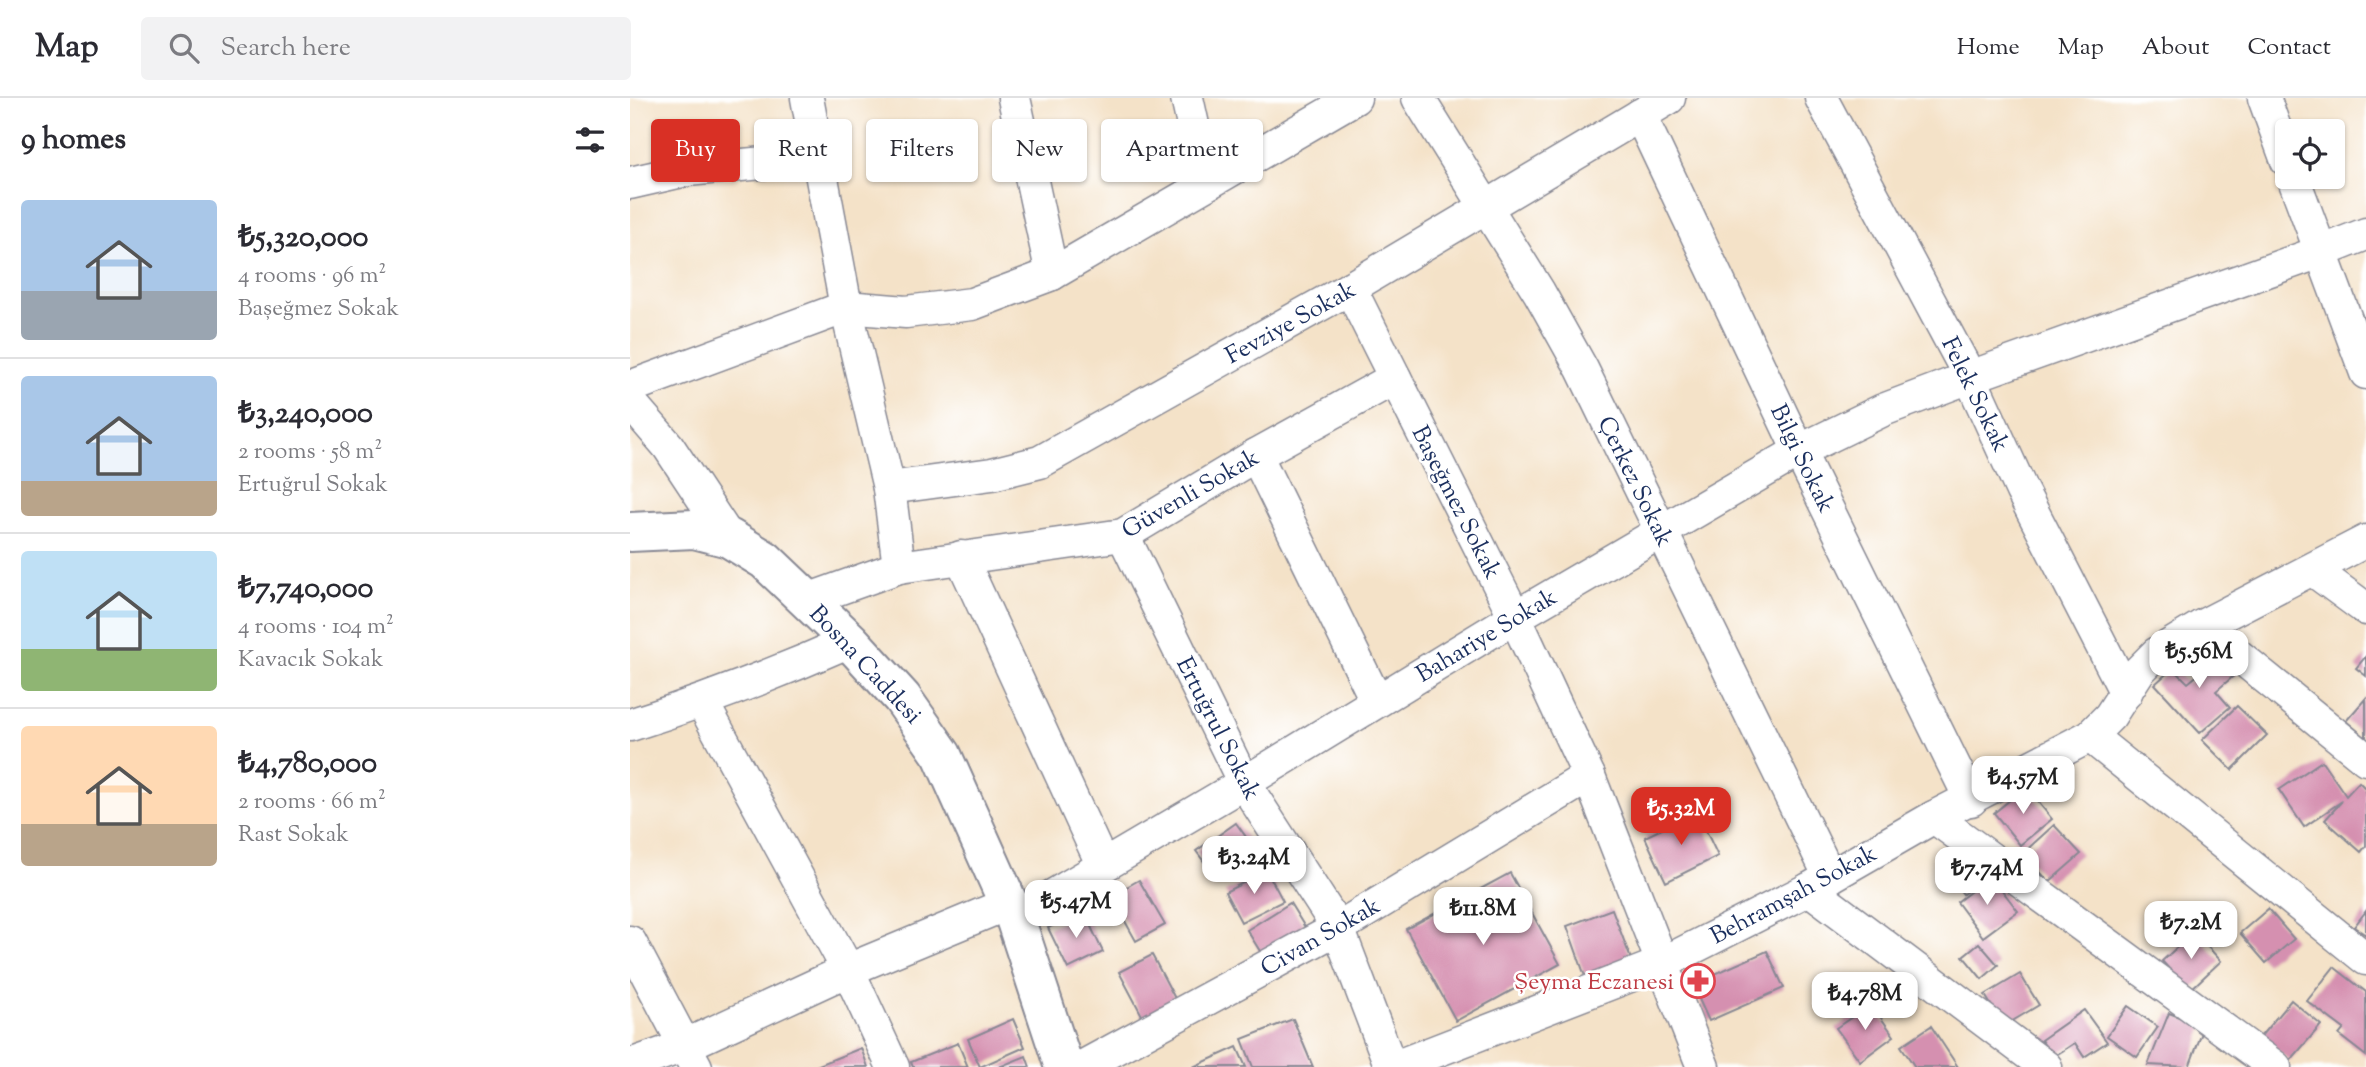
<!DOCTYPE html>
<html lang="en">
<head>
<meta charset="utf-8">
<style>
	body { margin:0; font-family:"Sorts Mill Goudy",serif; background:#f2f2f3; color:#2b2b33; height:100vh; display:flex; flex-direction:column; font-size:26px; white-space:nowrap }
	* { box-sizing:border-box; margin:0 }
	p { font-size:23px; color:#7c7c81 }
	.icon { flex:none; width:38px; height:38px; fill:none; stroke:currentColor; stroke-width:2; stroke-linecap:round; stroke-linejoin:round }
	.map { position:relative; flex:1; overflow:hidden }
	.panel { display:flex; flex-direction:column; background:#fff; width:630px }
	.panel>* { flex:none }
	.guide { position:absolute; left:21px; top:21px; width:665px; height:63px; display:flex; gap:14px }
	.controls { position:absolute; left:1645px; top:21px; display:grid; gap:14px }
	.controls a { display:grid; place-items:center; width:70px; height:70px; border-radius:7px; background:#fff; box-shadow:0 2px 5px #0004; font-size:35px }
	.price { position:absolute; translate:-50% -60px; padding:0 16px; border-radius:14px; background:#fff; color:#222; font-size:23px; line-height:46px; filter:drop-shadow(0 2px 4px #0008) }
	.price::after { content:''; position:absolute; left:50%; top:42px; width:21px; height:16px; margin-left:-10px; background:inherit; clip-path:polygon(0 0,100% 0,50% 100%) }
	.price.on { background:#d93025; color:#fff }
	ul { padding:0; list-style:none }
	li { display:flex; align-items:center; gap:21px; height:175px; padding:0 21px }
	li+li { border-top:2px solid #e1e1e2 }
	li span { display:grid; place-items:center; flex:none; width:196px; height:140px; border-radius:7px; color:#555 }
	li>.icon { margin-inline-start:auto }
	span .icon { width:84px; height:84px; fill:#fffc; stroke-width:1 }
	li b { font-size:30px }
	h2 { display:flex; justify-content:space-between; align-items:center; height:84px; padding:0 21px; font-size:30px }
	.tag { padding:0 24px; border-radius:7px; background:#fff; box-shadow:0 2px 5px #0004; font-size:24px; line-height:63px }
	.tag.on { background:#d93025; color:#fff }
	header { display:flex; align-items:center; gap:42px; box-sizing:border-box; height:98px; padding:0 35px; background:#fff; border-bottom:2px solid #e1e1e2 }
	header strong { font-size:33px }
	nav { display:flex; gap:38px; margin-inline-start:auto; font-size:24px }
	.search { width:490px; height:63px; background:#f2f2f3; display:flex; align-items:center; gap:18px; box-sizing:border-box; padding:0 24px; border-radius:7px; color:#7c7c81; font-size:26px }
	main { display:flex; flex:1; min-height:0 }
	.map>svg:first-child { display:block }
	.building { fill:#d590b0 }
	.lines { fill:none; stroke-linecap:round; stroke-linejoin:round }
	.minor-casing { stroke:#888893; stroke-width:35 }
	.tertiary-casing { stroke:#888893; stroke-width:42 }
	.minor { stroke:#fff; stroke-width:32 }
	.tertiary { stroke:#fff; stroke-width:38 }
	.labels { text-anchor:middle; stroke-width:5; stroke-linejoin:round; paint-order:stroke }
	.street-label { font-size:24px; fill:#1b2f5e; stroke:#fff }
	.health-label { font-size:24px; fill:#be3a42; stroke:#fff; text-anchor:end }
</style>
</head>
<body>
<header>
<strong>Map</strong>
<div class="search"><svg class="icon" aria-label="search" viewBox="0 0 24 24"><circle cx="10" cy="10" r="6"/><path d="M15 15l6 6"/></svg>Search here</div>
<nav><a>Home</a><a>Map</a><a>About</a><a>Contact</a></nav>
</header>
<main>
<section class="panel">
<h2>9 homes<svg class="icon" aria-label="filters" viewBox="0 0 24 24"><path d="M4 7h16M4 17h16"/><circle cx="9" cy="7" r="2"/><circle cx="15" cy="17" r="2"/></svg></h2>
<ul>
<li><span style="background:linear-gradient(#a9c7e8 65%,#9aa5b1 0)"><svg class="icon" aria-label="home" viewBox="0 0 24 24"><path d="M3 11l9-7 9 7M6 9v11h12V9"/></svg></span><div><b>₺5,320,000</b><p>4 rooms · 96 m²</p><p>Başeğmez Sokak</p></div></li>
<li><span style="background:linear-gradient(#a9c7e8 75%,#b9a48a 0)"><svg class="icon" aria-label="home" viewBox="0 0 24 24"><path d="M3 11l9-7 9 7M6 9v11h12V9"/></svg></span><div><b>₺3,240,000</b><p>2 rooms · 58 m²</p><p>Ertuğrul Sokak</p></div></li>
<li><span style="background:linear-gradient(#bfe0f5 70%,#8fb573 0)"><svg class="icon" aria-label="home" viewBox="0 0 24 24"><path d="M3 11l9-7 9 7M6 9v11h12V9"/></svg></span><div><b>₺7,740,000</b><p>4 rooms · 104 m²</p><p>Kavacık Sokak</p></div></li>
<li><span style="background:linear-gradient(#ffd9b3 70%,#b9a48a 0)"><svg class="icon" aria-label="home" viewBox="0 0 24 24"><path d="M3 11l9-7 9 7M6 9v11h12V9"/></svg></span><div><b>₺4,780,000</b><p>2 rooms · 66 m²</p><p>Rast Sokak</p></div></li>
</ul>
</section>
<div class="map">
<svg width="1736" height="969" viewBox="0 0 1736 969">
	<rect width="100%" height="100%" fill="#fff"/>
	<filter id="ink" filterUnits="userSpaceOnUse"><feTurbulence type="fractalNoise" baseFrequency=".0143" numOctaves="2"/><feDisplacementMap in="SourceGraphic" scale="14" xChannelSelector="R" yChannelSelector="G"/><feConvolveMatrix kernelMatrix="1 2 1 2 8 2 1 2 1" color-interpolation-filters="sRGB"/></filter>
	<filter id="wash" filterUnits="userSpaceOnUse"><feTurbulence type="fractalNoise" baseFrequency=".00686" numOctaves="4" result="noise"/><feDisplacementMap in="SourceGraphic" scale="28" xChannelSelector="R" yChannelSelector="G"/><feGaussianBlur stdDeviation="1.57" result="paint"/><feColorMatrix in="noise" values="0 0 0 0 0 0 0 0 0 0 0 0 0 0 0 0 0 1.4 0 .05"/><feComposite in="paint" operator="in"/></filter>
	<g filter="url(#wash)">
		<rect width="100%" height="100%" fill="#f4e2c8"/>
		<g id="blocks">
			<!-- building -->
			<g class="building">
				<polygon points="1576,548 1606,576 1586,593 1600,609 1570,635 1525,586 1543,570 1558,585 1575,571 1562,559"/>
				<polygon points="1736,558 1736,578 1726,570"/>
				<polygon points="1736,600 1736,640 1716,623"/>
				<polygon points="1607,608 1637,637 1602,672 1572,642"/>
				<polygon points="1692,663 1716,698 1729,684 1736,691 1736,748 1731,754 1695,722 1712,703 1674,729 1649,692"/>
				<polygon points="1396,689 1422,721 1390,747 1364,715"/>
				<polygon points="1067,714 1088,758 1036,784 1015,739"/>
				<polygon points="606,725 624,750 585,778 566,753"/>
				<polygon points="1424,727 1451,756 1419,784 1393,755"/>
				<polygon points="1336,757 1355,780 1333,796 1315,773"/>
				<polygon points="637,773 653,803 611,824 595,794"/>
				<polygon points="880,775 930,866 826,923 776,831"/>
				<polygon points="1361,778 1388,813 1353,839 1327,804"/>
				<polygon points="509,782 535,827 506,843 481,798"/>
				<polygon points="660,805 676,831 633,858 617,832"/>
				<polygon points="982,811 1002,864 956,881 937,828"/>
				<polygon points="1638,811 1664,841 1636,865 1610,835"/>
				<polygon points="453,812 473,854 438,871 418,830"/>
				<polygon points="1736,813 1736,837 1724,829"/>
				<polygon points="1564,834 1591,863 1559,893 1532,863"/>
				<polygon points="1349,845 1368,867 1352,881 1333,858"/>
				<polygon points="1137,853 1154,890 1079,923 1062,886"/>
				<polygon points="522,857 549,908 516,925 489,874"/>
				<polygon points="1704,869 1736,894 1736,958 1709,937 1714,931 1677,903"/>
				<polygon points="1390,876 1409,907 1374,928 1355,897"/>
				<polygon points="1661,902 1691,927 1660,963 1631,938"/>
				<polygon points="1241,906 1264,938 1230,963 1206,930"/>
				<polygon points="1498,908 1528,929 1507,959 1477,938"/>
				<polygon points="1454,912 1477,944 1454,959 1445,945 1423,959 1411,942"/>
				<polygon points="1539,915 1574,929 1559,969 1518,967"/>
				<polygon points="383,921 395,949 350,969 338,941"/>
				<polygon points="663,921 683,969 623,969 612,941"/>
				<polygon points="1301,928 1328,969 1285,969 1271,948"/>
				<polygon points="328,945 338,969 283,969 281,964"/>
				<polygon points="607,949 616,969 563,969"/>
				<polygon points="231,950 238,969 184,969"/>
				<polygon points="396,958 400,969 369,969"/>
			</g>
		</g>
	</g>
	<g filter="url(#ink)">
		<use href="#blocks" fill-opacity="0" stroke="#888893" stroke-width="2"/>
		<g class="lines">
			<!-- minor casing -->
			<g class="minor-casing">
				<g id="minor">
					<polyline points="177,0 216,209 259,390 269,469"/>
					<polyline points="384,0 422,176"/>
					<polyline points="557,0 576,86"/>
					<polyline points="788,0 909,194 952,271 1200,779"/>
					<polyline points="1191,0 1340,279 1392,393 1496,595"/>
					<polyline points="1634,0 1657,63"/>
					<polyline points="1010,17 1169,353 1341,702"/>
					<polyline points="1663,79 1736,275"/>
					<polyline points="0,85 57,72 188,60"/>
					<polyline points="720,190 885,519 959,678 1073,969"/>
					<polyline points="0,289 216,209 276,214 342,206 422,176 725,0"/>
					<polyline points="0,304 38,348 99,440"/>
					<polyline points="626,357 746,602"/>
					<polyline points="259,390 362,376 410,364 720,190 1039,0"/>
					<polyline points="493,437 614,685 708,830 761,969"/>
					<polyline points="331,459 473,768"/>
					<polyline points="1683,472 1736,511"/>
					<polyline points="177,502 269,469 493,437 626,357 765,280"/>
					<polyline points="1572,528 1736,661"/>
					<polyline points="72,604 218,872 263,969"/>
					<path d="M0 627C75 603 148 575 220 543"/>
					<polyline points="1460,638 1736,861"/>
					<polyline points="1304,719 1645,969"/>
					<polyline points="1179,791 1416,969"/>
					<polyline points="385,820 614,685 885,519 1169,353 1253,312 1340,279 1690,154 1736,136"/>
					<polyline points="0,844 66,969"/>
					<polyline points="0,967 54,948 218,872 377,806"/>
					<polyline points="452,969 708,830 959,678"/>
					<polyline points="765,969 1033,865 1179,791 1304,719 1460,638 1480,618 1509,573 1526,556 1572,528 1736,443"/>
				</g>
			</g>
			<!-- tertiary casing -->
			<g class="tertiary-casing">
				<polyline id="tertiary" points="0,434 64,431 99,440 135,462 220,543 272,600 312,657 385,820 434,969"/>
			</g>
			<!-- minor -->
			<use href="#minor" class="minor"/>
			<!-- tertiary -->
			<use href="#tertiary" class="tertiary"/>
		</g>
	</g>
	<!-- icons -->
	<defs>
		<g id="pharmacy-ring" transform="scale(1.75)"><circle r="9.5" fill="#fff" stroke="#e0444e" stroke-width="1.5"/><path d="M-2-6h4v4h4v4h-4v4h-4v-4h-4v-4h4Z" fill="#e0444e"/></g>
	</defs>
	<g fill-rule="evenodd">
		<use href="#pharmacy-ring" x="1068" y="883"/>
	</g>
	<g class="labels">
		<!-- street labels -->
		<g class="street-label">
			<text transform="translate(660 224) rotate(-29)" y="8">Fevziye Sokak</text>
			<text transform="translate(1346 296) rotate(64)" y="8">Felek Sokak</text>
			<text transform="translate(1173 360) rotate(64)" y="8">Bilgi Sokak</text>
			<text transform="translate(1006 383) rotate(64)" y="8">Çerkez Sokak</text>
			<text transform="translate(560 395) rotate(-30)" y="8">Güvenli Sokak</text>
			<text transform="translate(827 404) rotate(63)" y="8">Başeğmez Sokak</text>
			<text transform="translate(856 537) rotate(-31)" y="8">Bahariye Sokak</text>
			<text transform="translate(236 566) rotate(47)" y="8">Bosna Caddesi</text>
			<text transform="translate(589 630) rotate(63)" y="8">Ertuğrul Sokak</text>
			<text transform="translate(1163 796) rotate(-28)" y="8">Behramşah Sokak</text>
			<text transform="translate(690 838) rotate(-30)" y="8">Civan Sokak</text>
		</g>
		<!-- health labels -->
		<g class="health-label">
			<text x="1044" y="891">Şeyma Eczanesi</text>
		</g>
	</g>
</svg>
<div class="controls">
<a><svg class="icon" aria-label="locate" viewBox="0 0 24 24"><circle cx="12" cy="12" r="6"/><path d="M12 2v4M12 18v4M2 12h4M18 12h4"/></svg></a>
</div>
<b class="price" style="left:1569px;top:592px">₺5.56M</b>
<b class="price" style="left:1393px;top:718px">₺4.57M</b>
<b class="price on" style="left:1051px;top:749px">₺5.32M</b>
<b class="price" style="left:624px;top:798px">₺3.24M</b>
<b class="price" style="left:1357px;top:809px">₺7.74M</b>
<b class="price" style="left:446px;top:842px">₺5.47M</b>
<b class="price" style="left:853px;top:849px">₺11.8M</b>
<b class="price" style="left:1561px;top:863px">₺7.2M</b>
<b class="price" style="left:1235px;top:934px">₺4.78M</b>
<div class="guide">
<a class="tag on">Buy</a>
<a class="tag">Rent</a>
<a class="tag">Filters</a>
<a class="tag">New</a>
<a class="tag">Apartment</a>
</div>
</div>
</main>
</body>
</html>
